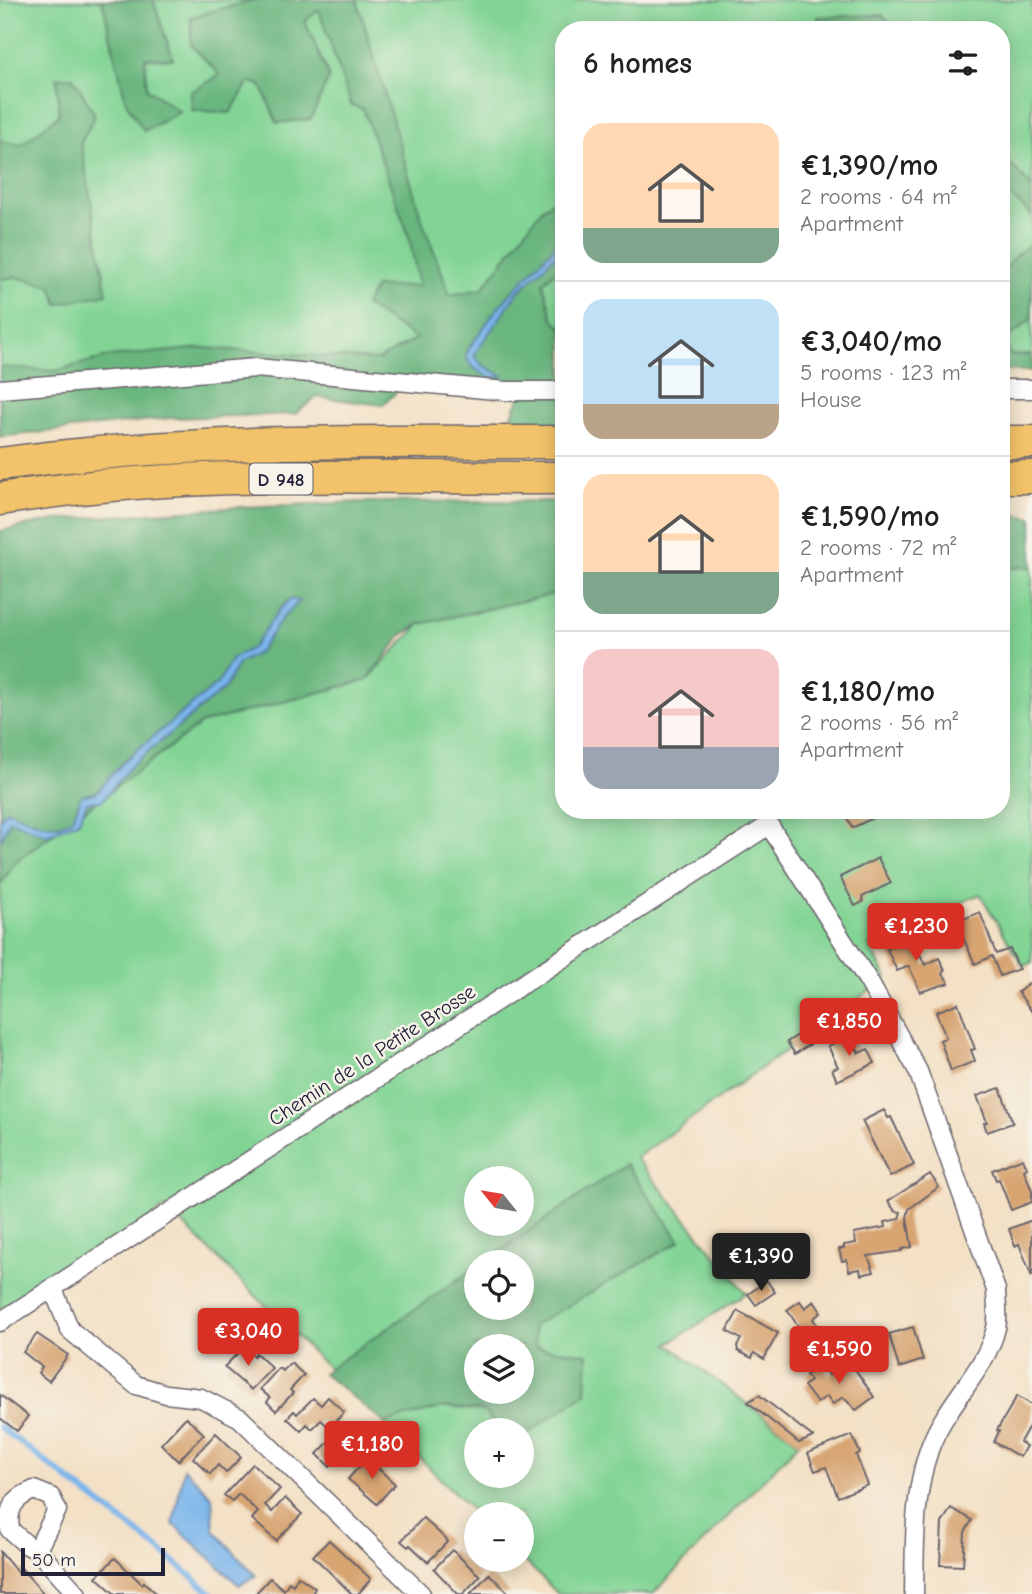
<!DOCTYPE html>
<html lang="en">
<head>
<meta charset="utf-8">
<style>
	body { margin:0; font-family:"Comic Neue",sans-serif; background:#f6f6f6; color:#222; height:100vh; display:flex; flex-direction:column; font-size:26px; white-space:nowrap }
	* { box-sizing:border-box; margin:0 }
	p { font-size:23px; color:#767676 }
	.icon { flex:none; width:38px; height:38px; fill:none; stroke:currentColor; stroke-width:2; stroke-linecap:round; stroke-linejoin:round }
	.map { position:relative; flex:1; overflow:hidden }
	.details { position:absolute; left:555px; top:21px; width:455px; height:798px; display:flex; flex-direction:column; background:#fff; border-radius:28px; box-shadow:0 4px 18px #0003 }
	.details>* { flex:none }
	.needle { width:46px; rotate:300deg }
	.buttons { position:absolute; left:464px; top:1166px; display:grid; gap:14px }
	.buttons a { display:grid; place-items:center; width:70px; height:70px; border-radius:50%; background:#fff; box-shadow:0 4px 18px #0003; font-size:35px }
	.scale { position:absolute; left:21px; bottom:18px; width:144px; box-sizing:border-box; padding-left:7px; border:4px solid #22223b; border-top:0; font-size:19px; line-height:24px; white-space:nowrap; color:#22223b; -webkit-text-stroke:5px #f7f3e8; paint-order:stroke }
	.price { position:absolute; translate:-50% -60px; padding:0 16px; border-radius:7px; background:#d93025; color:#fff; font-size:23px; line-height:46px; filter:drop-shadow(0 2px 4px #0008) }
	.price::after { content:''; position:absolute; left:50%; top:42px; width:21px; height:16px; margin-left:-10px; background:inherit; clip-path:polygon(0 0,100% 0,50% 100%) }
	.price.active { background:#222; color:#fff }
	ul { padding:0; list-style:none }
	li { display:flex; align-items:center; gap:21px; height:175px; padding:0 28px }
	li+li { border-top:2px solid #e0e0e0 }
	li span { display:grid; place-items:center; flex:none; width:196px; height:140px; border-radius:21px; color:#555 }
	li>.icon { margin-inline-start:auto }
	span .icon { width:84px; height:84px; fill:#fffc; stroke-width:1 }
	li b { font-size:30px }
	h2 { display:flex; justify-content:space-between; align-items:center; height:84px; padding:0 28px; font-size:30px }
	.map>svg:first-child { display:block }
	.green { fill:#82d495; stroke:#527b68; stroke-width:2; fill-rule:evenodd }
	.forest { fill:#69b67e; stroke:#466c5c; stroke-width:2; fill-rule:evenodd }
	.water { fill:#79b5eb; stroke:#4e6c93; stroke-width:2 }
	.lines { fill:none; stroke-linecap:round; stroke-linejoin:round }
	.stream { stroke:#79b5eb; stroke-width:6 }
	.building { fill:#d7a472 }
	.street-casing { stroke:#6b646b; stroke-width:21 }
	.highway-casing { stroke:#6b646b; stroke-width:35 }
	.street { stroke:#fff; stroke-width:18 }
	.highway { stroke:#f2c36a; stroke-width:32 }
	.labels { text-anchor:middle; stroke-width:5; stroke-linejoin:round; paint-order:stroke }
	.shield { fill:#f7f3e8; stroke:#62616f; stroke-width:2 }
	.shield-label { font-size:19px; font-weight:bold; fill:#22223b }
	.street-label { font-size:21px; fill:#22223b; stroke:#f7f3e8 }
</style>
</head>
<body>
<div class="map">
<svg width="1032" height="1594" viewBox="0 0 1032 1594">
	<rect width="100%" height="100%" fill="#f7f3e8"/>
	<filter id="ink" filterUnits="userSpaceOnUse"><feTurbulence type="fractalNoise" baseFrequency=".0143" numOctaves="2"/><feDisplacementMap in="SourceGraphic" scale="14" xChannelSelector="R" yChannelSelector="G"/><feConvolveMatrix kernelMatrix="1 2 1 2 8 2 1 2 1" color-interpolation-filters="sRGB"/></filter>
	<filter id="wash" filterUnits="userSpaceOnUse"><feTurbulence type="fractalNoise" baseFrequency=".00686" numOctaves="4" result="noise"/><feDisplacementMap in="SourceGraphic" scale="28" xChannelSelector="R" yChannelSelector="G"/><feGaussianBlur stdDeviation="1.57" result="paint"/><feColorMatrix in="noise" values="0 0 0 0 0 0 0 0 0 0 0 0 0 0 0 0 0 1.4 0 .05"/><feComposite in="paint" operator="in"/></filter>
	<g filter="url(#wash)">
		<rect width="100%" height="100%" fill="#f3e0c5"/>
		<!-- green -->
		<g class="green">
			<polygon points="0,0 1032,0 1032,362 1001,362 1001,30 564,30 563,362 0,379"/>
			<path d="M1032 566V963L1023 966 980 894 869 945 887 978 636 1158 746 1293 668 1344 799 1443 653 1594H558L522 1558V1514H476L166 1207 0 1324V885L15 862 202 723 367 680 420 624 563 592 564 810H1001V567ZM476 1178H522V1223H476ZM476 1262H522V1307H476ZM476 1346H522V1391H476ZM476 1430H522V1475H476Z"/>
		</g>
		<!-- forest -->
		<g class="forest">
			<polygon points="102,0 153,0 173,59 145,58 147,89 180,112 144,131 126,102"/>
			<polygon points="254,0 357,0 422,220 450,295 482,289 542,209 563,193 563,263 543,283 553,319 563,329 563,430 541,430 509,422 523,389 411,377 383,405 317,397 295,414 170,418 0,437 0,367 55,371 107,357 203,348 378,360 416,339 365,305 375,287 419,286 409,237 363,109 351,105 319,10 305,21 329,77 311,119 277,123 261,85 249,82 230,113 192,110 191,92 220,75 191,45 191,17"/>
			<polygon points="882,15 896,30 818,30 818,17"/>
			<polygon points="73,77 95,115 81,143 107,294 58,304 51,286 16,277 0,279 0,141 21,145 59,115 57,78"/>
			<polygon points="1001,154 1032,187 1032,216 1001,187"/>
			<polygon points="1032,243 1032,318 1006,340 1010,355 1032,355 1032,371 1001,370 1001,274 1014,257"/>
			<polygon points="563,501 563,592 420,624 402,635 367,680 202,723 15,862 0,885 0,531 56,520 241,507 366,502"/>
			<polygon points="1001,511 1032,518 1032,567 1001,568"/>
			<path d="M626 1164 680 1241 533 1326 536 1347 588 1354 586 1393 522 1437V1430H499L484 1411 444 1407 385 1423 323 1373 476 1267V1307H522V1262H484ZM476 1346H522V1391H476Z"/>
		</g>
		<!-- water -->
		<g class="water">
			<polygon points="563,237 563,248 517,293 474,355 482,365 503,376 491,378 475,369 466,358 468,350 496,310"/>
			<path d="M290 599 300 601 284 616 259 652 238 664 224 689 132 765 102 801 87 802 79 821 46 835 10 820 0 841V819L6 810C24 817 55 835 72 818 76 813 79 802 81 796L97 792 125 760 218 683 232 659 253 647 279 610Z"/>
			<polygon points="184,1468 212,1497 214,1530 256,1576 239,1585 173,1524"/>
		</g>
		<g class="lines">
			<!-- stream -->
			<polyline class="stream" points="0,1427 159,1549 212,1594"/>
		</g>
		<g id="blocks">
			<!-- building -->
			<g class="building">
				<polygon points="844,810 870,810 873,818 852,828"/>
				<polygon points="878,858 891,883 862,897 863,902 855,906 840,877"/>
				<polygon points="980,912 996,954 1010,949 1019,969 1000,976 992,956 975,964 956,922"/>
				<polygon points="908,929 925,965 939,958 945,970 942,972 949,983 920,992 909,966 897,971 887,949 898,944 893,935"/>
				<polygon points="1032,982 1032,1012 1018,992"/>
				<polygon points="958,1003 975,1049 971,1050 975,1061 951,1071 940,1040 946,1038 936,1012"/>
				<polygon points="832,1013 840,1024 795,1054 787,1042"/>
				<polygon points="849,1035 859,1053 868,1049 875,1063 837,1081 832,1069 838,1067 828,1046"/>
				<polygon points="1000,1088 1013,1123 987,1132 984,1123 987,1122 977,1096"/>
				<polygon points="884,1110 888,1118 891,1117 914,1165 890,1177 862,1121"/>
				<polygon points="1023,1158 1027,1168 1024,1170 1032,1191 1032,1202 1011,1210 999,1179 996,1180 992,1170"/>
				<polygon points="930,1174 939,1187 909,1209 907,1218 912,1247 902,1249 902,1251 868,1256 874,1272 861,1275 860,1269 849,1271 847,1260 842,1261 839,1249 844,1248 844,1245 856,1243 854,1233 886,1227 885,1222 899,1219 901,1212 895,1211 888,1201"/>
				<polygon points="1032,1220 1032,1277 1019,1244 1015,1246 1009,1229"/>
				<polygon points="767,1281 775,1292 756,1305 748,1294"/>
				<polygon points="800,1301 805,1308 814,1301 821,1312 813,1319 821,1330 807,1339 787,1310"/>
				<polygon points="738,1311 778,1333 764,1359 754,1353 752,1358 738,1351 737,1346 741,1339 727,1331"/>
				<polygon points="913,1327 923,1360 899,1368 889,1334"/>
				<polygon points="37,1334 68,1355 49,1381 38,1373 42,1367 23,1352"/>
				<polygon points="244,1347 254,1356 256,1353 272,1368 251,1390 224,1367"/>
				<polygon points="291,1363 304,1375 290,1390 293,1393 276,1411 267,1402 270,1398 260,1389 279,1368 283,1371"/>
				<polygon points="851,1363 874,1397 856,1410 843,1397 833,1404 827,1396 817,1403 804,1386 810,1381 806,1375 821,1364 829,1375 838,1368 840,1371"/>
				<polygon points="0,1395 28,1416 17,1431 0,1418"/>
				<polygon points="759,1395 800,1427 813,1437 799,1443 790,1436 748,1402"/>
				<polygon points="1017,1396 1032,1405 1032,1421 1020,1442 1026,1446 1020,1457 994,1442 999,1431 997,1430"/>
				<polygon points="328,1397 344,1412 330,1428 321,1420 312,1429 307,1424 301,1431 287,1418 294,1411 297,1414 313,1398 321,1405"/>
				<polygon points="186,1417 204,1434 178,1461 161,1444"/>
				<polygon points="344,1426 361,1442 357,1447 365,1454 353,1466 341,1455 330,1467 317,1454"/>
				<polygon points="216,1433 241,1457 226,1473 218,1465 210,1474 193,1458"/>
				<polygon points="852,1435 860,1453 856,1455 868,1485 838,1497 826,1467 815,1471 808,1453"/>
				<polygon points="367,1458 395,1484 377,1504 348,1479"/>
				<polygon points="253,1464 280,1489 265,1505 272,1512 285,1498 302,1514 276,1541 252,1519 258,1512 239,1494 232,1501 224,1495"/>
				<polygon points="951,1508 972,1520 965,1532 963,1566 940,1565 942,1523"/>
				<polygon points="423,1518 448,1541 428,1562 410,1545 408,1547 401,1541"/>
				<polygon points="329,1540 371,1579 358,1594 352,1594 313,1556"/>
				<polygon points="452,1550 480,1576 463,1594 458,1594 434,1569"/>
				<polygon points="0,1552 18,1573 22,1569 44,1594 0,1594"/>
				<polygon points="115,1558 142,1584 144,1582 157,1594 115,1594 96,1577"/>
				<polygon points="489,1574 510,1594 470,1594"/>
				<polygon points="298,1576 315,1588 312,1594 255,1594 270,1578 284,1590 289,1582 293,1585"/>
			</g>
		</g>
	</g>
	<g filter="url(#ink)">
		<use href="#blocks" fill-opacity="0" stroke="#6b646b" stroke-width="2"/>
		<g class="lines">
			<!-- street casing -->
			<g class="street-casing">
				<g id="street">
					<polyline points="0,389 256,368 506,391 564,391"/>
					<polyline points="1001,389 1032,389"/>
					<polyline points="53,1289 70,1330 136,1385 166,1394 201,1398 240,1418 421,1594"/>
					<path d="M0 1322 769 825 869 982 918 1071 996 1290C996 1302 999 1317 996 1328 985 1373 944 1405 929 1450 913 1496 915 1546 914 1594"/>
					<path d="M37 1550 57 1510 51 1497 34 1490C14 1498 7 1508 10 1530L27 1545 37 1550 77 1594"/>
				</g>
			</g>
			<!-- highway casing -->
			<g class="highway-casing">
				<g id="highway">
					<polyline points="1001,442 1032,442"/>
					<path d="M0 464C187 438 375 442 564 442"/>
					<polyline points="1001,477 1032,477"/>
					<path d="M0 499C185 468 376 478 564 478"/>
				</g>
			</g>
			<!-- street -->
			<use href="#street" class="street"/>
			<!-- highway -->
			<use href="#highway" class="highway"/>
		</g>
	</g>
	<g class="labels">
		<!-- shield labels -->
		<rect class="shield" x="249.5" y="463.5" width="63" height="31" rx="5"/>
		<g class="shield-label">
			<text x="281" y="486">D 948</text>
		</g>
		<!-- street labels -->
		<g class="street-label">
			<text transform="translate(372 1055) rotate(-33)" y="7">Chemin de la Petite Brosse</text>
		</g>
	</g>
</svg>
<div class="buttons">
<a><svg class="needle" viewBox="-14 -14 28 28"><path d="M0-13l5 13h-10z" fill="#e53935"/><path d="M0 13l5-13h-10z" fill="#767676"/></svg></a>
<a><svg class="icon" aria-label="locate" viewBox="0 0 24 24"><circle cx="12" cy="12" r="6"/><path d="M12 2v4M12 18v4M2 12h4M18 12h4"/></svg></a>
<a><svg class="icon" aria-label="layers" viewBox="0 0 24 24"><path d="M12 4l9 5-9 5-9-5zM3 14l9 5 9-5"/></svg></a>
<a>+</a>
<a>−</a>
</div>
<div class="scale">50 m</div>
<b class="price" style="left:916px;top:963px">€1,230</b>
<b class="price" style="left:849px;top:1058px">€1,850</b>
<b class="price active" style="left:761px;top:1293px">€1,390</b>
<b class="price" style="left:248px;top:1368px">€3,040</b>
<b class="price" style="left:839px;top:1386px">€1,590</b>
<b class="price" style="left:372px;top:1481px">€1,180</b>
<section class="details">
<h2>6 homes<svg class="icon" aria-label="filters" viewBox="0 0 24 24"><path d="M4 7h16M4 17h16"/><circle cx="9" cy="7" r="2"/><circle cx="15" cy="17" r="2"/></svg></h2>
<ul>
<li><span style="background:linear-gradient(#ffd9b3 75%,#7fa58c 0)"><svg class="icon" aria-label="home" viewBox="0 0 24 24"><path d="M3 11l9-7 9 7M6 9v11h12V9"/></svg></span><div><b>€1,390/mo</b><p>2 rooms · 64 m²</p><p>Apartment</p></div></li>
<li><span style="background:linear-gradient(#bfe0f5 75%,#b9a48a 0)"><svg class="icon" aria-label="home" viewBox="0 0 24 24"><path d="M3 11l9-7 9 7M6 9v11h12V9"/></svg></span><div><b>€3,040/mo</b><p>5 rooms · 123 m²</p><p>House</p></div></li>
<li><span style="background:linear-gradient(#ffd9b3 70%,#7fa58c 0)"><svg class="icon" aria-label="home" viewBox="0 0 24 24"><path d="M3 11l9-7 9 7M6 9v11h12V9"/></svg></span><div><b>€1,590/mo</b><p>2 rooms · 72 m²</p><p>Apartment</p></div></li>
<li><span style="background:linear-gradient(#f6c9c9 70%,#9aa5b1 0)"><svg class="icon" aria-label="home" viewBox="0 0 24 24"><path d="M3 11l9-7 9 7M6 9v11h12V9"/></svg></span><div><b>€1,180/mo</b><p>2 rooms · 56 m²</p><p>Apartment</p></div></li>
</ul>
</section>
</div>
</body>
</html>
